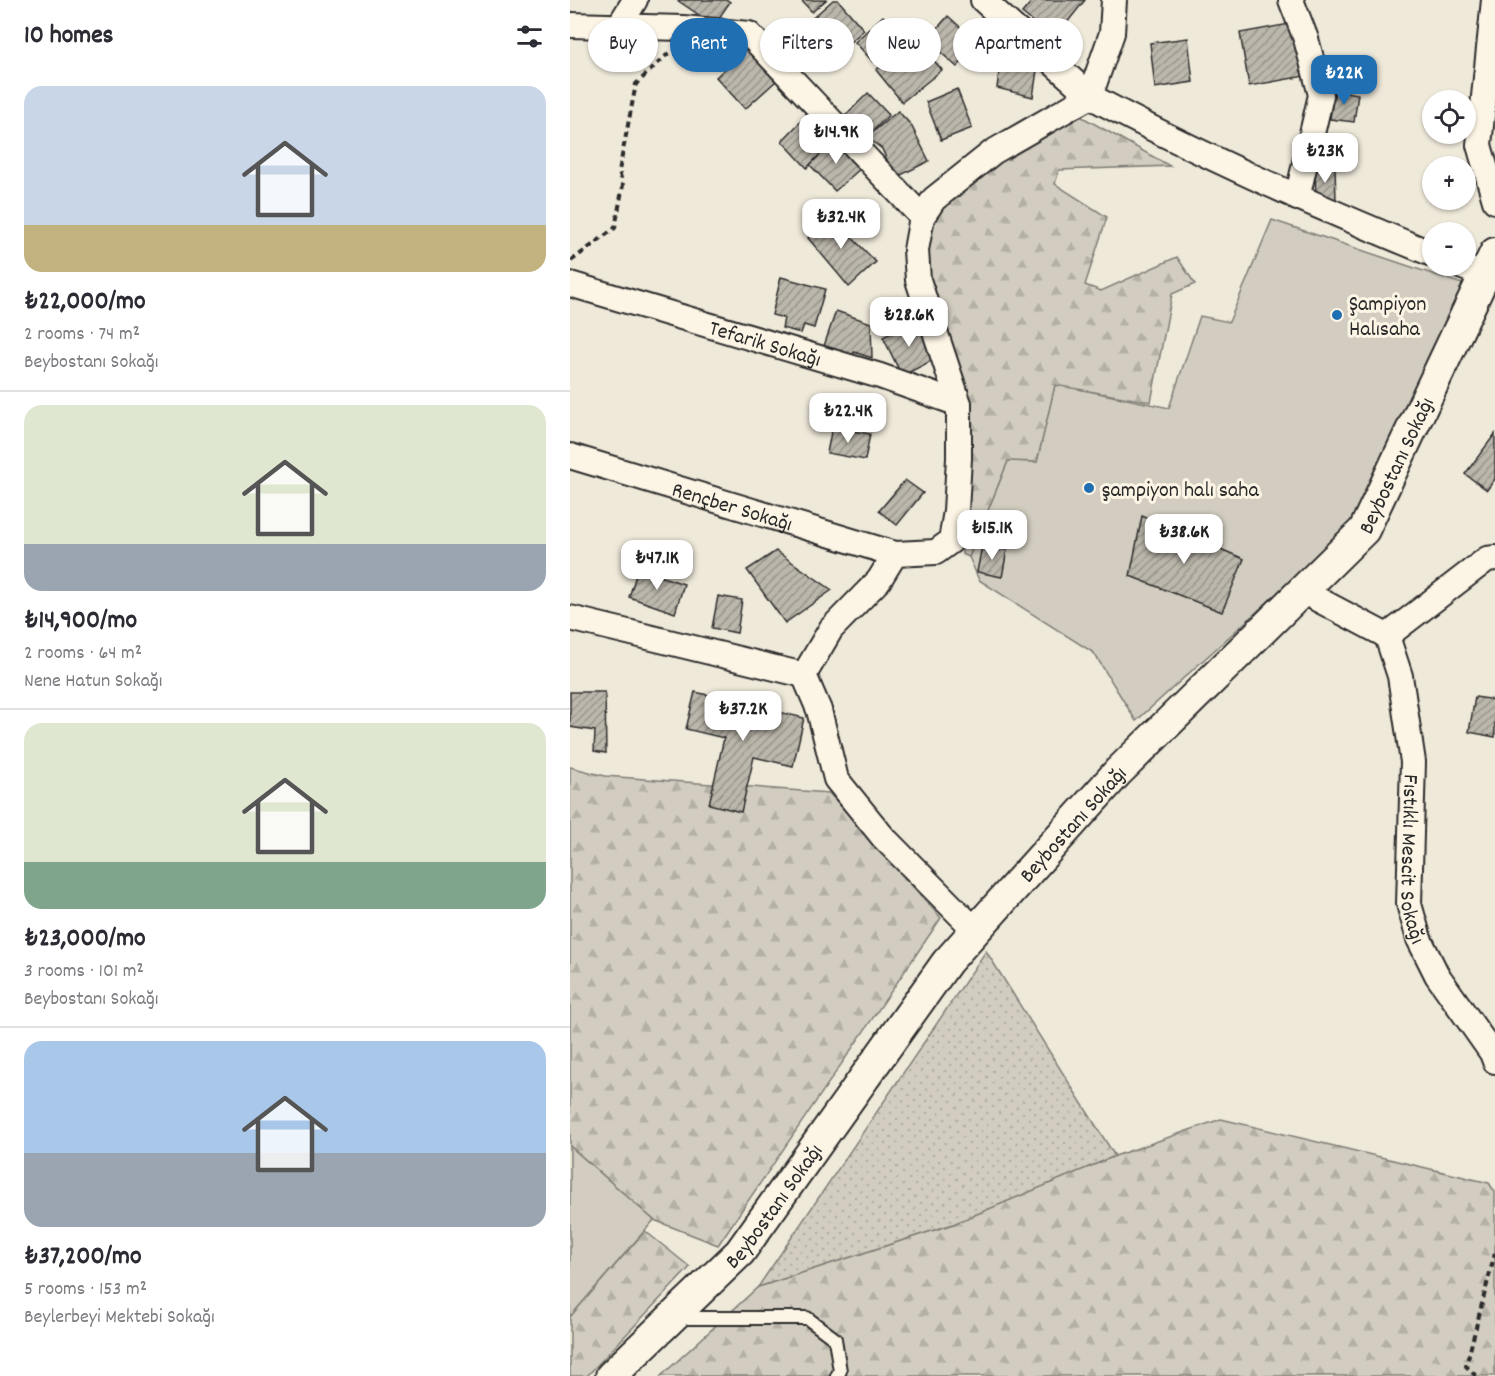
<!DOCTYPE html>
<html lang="en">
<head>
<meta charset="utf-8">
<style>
	body { margin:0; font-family:Dekko,sans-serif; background:#f2f2f3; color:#2b2b33; height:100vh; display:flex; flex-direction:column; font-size:22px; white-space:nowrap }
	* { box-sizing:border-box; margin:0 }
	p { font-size:20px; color:#7c7c81 }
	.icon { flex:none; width:33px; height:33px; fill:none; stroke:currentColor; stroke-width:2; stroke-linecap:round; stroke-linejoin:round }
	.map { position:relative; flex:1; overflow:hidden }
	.drawer { display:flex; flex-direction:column; background:#fff; width:570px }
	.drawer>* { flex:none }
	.banner { position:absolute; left:18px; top:18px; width:570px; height:54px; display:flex; gap:12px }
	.buttons { position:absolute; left:852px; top:90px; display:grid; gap:12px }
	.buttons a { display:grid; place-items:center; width:54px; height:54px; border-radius:50%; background:#fff; box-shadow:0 2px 4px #0004; font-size:30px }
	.price { position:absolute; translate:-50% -51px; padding:0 14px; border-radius:12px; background:#fff; color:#222; font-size:20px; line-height:39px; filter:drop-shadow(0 2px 3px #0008) }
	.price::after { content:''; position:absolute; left:50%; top:36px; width:18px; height:14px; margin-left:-9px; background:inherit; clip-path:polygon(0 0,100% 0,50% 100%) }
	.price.on { background:#1f6fb2; color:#fff }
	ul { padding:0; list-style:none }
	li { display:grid; align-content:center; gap:12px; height:318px; padding:0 24px }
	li+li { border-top:2px solid #e1e1e2 }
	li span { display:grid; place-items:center; height:186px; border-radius:18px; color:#555 }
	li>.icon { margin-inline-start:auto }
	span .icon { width:108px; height:108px; fill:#fffc; stroke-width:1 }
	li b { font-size:26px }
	h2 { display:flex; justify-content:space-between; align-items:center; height:72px; padding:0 24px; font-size:26px }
	.pill { padding:0 21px; border-radius:27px; background:#fff; box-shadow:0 2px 4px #0004; font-size:21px; line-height:54px }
	.pill.on { background:#1f6fb2; color:#fff }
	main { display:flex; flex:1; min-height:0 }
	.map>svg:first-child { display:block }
	.green { fill:#d2cdc0; stroke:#7e7c76; stroke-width:1.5 }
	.forest { fill:url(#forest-firs); stroke:#7e7c76; stroke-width:1.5 }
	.garden { fill:url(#garden-dots); stroke:#7e7c76; stroke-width:1.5 }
	.building { fill:url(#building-hatch); stroke:#2b2b2b; stroke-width:1.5 }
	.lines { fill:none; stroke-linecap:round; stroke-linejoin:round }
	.service-casing { stroke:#2b2b2b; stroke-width:16 }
	.minor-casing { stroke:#2b2b2b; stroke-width:28 }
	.tertiary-casing { stroke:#2b2b2b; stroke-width:34 }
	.path { stroke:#2b2b2b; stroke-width:4; stroke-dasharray:6 4.5; stroke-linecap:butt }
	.service { stroke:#fcf5e5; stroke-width:12 }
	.minor { stroke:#fcf5e5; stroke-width:24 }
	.tertiary { stroke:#fcf5e5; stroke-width:30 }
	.poi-dot { fill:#1f6fb2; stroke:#fcf5e5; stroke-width:2 }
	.labels { text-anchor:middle; stroke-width:6; stroke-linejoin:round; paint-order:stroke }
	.poi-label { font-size:22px; fill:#2b2b2b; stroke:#fcf5e5; text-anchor:start }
	.street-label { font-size:22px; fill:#2b2b2b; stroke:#fcf5e5 }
</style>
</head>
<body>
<main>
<section class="drawer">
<h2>10 homes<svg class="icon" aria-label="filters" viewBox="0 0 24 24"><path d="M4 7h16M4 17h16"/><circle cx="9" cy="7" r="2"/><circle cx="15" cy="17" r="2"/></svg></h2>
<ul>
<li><span style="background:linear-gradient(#c9d6e8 75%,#c2b280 0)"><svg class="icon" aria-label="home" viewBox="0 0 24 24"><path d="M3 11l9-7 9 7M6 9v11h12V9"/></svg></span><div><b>₺22,000/mo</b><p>2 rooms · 74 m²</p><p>Beybostanı Sokağı</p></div></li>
<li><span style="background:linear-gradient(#dfe7d0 75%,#9aa5b1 0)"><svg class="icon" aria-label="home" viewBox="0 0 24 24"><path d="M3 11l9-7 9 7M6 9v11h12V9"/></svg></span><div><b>₺14,900/mo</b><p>2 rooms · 64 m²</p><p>Nene Hatun Sokağı</p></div></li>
<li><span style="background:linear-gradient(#dfe7d0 75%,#7fa58c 0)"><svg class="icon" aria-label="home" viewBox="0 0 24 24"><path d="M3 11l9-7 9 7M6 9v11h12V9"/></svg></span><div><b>₺23,000/mo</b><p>3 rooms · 101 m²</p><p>Beybostanı Sokağı</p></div></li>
<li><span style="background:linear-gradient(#a9c7e8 60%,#9aa5b1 0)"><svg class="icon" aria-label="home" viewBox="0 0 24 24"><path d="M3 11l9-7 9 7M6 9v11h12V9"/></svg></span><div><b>₺37,200/mo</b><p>5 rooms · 153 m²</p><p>Beylerbeyi Mektebi Sokağı</p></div></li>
</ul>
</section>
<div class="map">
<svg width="925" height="1376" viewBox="0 0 925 1376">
	<defs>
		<pattern id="forest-firs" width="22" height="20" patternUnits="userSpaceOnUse" patternTransform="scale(1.5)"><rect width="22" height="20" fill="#d2cdc0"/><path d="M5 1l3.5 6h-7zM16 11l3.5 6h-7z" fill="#b4b0a5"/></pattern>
		<pattern id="garden-dots" width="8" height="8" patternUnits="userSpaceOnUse" patternTransform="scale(1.5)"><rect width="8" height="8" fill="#d2cdc0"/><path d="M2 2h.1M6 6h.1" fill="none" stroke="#b4b0a5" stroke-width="1.8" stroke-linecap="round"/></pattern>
		<pattern id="building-hatch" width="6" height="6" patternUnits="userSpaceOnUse" patternTransform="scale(1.5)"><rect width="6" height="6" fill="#bcb7ac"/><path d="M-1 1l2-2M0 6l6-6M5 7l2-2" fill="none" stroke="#99958c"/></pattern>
	</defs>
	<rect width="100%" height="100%" fill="#efe9da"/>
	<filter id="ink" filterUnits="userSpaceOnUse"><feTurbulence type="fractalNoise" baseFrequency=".0167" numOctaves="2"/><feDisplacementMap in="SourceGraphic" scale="12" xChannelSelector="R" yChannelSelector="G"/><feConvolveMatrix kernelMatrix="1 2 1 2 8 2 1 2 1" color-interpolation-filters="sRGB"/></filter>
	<g filter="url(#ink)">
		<!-- green -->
		<g class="green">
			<polygon points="702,220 898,286 785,523 566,721 524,653 409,580 399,557 438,461 467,462 485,384 599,408 630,316 659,322"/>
			<polygon points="0,1146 84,1220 0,1317"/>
		</g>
		<!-- forest -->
		<g class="forest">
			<polygon points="505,113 600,166 489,170 485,184 537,217 515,285 531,291 607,257 625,284 602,294 581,402 485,385 467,462 438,461 399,557 392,554 393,402 354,254 364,215 430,157"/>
			<polygon points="0,767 35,776 259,793 371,918 148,1245 84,1220 0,1146"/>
			<polygon points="651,1119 919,1183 925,1192 925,1376 91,1376 188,1287 383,1224 545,1156"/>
			<polygon points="75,1231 120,1267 17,1376 0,1376 0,1317"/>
		</g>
		<!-- garden -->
		<polygon class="garden" points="416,951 545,1156 383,1224 188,1287"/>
		<!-- building -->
		<g class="building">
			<polygon points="107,0 157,0 160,2 144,25"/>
			<polygon points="231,0 256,0 242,12"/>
			<polygon points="263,0 268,0 294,30 248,70 220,38"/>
			<polygon points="463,0 515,0 484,39 452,13"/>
			<polygon points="313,16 331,37 303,62 285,42"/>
			<polygon points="378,16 409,44 387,67 357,40"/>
			<polygon points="725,23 735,76 679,86 670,33"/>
			<polygon points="345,38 372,70 332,102 306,70"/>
			<polygon points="618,38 623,82 585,88 580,43"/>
			<polygon points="177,48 206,81 175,109 146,77"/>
			<polygon points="432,48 469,57 463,97 427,88"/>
			<polygon points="387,89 402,128 371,140 356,102"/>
			<polygon points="764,90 788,94 784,122 760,119"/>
			<polygon points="298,93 319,115 297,137 276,115"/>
			<polygon points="328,111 341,125 359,161 325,178 312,149 297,137"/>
			<polygon points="238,114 267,136 237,168 212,141"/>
			<polygon points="265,139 292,167 265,191 240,165"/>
			<polygon points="745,167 765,167 766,200 746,201"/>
			<polygon points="258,213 306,262 279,287 238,238"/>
			<polygon points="211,277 255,289 244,328 234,325 231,333 212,328 214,318 202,315"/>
			<polygon points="266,311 301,323 302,358 284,352 283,356 254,346"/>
			<polygon points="346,321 365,359 332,376 313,337"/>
			<polygon points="262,427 300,434 295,460 257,453"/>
			<polygon points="925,434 925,479 917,490 895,474"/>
			<polygon points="335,480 353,493 327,525 309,511"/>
			<polygon points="572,516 674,559 652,612 560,576"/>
			<polygon points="412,546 437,550 432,577 407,572"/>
			<polygon points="206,551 262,590 215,623 177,570"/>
			<polygon points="68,569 114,584 105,613 59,597"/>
			<polygon points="148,596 172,600 167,633 142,628"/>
			<polygon points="0,692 35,692 36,753 24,751 25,731 0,727"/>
			<polygon points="125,692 234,718 223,766 184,757 171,812 139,804 154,738 116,729"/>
			<polygon points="905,697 925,700 925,737 899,732"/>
		</g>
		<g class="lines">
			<!-- service casing -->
			<g class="service-casing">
				<polyline id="service" points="109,1318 237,1318 265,1339 270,1371 267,1376"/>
			</g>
			<!-- minor casing -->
			<g class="minor-casing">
				<g id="minor">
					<polyline points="413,0 520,96 542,33 544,0"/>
					<polyline points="721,0 736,39 751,95 727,198"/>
					<polyline points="924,0 909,145 925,201"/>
					<polyline points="0,25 113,28 179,34 352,217"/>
					<polyline points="49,26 65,0"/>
					<polyline points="890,266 913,275"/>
					<path id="s1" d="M0 284 310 376 389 404"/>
					<path id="s2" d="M0 456 325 554"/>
					<polyline points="732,591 817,636"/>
					<polyline points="0,618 234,675"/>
					<path id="s3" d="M817 636 830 676 843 762 839 904 849 939 867 975 922 1053 925 1061"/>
					<polyline points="817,636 917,559 925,558"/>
					<path d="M234 675 261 629 309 580 325 554 366 552 381 541 386 511 389 458V404L348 280 346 250 352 217 364 199 423 152 520 96C631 156 746 206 862 254"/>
					<polyline points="234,675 249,710 266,779 313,837 405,930"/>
				</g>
			</g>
			<!-- tertiary casing -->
			<g class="tertiary-casing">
				<g id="tertiary">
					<path id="s4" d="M41 1376 170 1252 377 962 548 772 794 530 925 253"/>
				</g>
			</g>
			<!-- path -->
			<g class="path">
				<polyline points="1,261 45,228 53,185 49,171 66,84 101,51"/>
				<polyline points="906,1376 896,1366 925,1253"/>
			</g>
			<!-- service -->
			<use href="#service" class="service"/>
			<!-- minor -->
			<use href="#minor" class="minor"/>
			<!-- tertiary -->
			<use href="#tertiary" class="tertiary"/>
		</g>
	</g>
	<!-- markers -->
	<g class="poi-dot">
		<circle cx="767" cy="315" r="6"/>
		<circle cx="519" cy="488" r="6"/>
	</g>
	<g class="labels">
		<!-- poi labels -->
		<g class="poi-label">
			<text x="779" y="310">Şampiyon<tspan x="779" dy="25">Halısaha</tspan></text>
			<text x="531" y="496">şampiyon halı saha</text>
		</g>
		<!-- street labels -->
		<g class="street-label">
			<text dy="8" stroke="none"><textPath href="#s1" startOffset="204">Tefarik Sokağı</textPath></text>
			<text dy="8" stroke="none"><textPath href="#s4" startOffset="1208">Beybostanı Sokağı</textPath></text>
			<text dy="8" stroke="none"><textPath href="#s2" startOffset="170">Rençber Sokağı</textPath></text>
			<text dy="8" stroke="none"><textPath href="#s4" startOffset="722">Beybostanı Sokağı</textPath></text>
			<text dy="8" stroke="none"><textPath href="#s3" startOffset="226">Fıstıklı Mescit Sokağı</textPath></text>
			<text dy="8" stroke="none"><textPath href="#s4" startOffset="236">Beybostanı Sokağı</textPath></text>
		</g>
	</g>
</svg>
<div class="buttons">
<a><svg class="icon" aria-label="locate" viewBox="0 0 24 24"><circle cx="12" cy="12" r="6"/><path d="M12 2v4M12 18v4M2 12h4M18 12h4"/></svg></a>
<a>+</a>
<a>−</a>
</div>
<b class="price on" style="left:774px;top:106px">₺22K</b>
<b class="price" style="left:266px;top:165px">₺14.9K</b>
<b class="price" style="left:755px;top:184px">₺23K</b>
<b class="price" style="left:271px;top:250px">₺32.4K</b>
<b class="price" style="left:339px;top:348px">₺28.6K</b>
<b class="price" style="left:278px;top:444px">₺22.4K</b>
<b class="price" style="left:422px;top:561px">₺15.1K</b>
<b class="price" style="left:614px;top:565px">₺38.6K</b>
<b class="price" style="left:87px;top:591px">₺47.1K</b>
<b class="price" style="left:173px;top:742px">₺37.2K</b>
<div class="banner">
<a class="pill">Buy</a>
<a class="pill on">Rent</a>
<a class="pill">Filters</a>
<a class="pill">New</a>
<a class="pill">Apartment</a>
</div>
</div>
</main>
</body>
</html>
